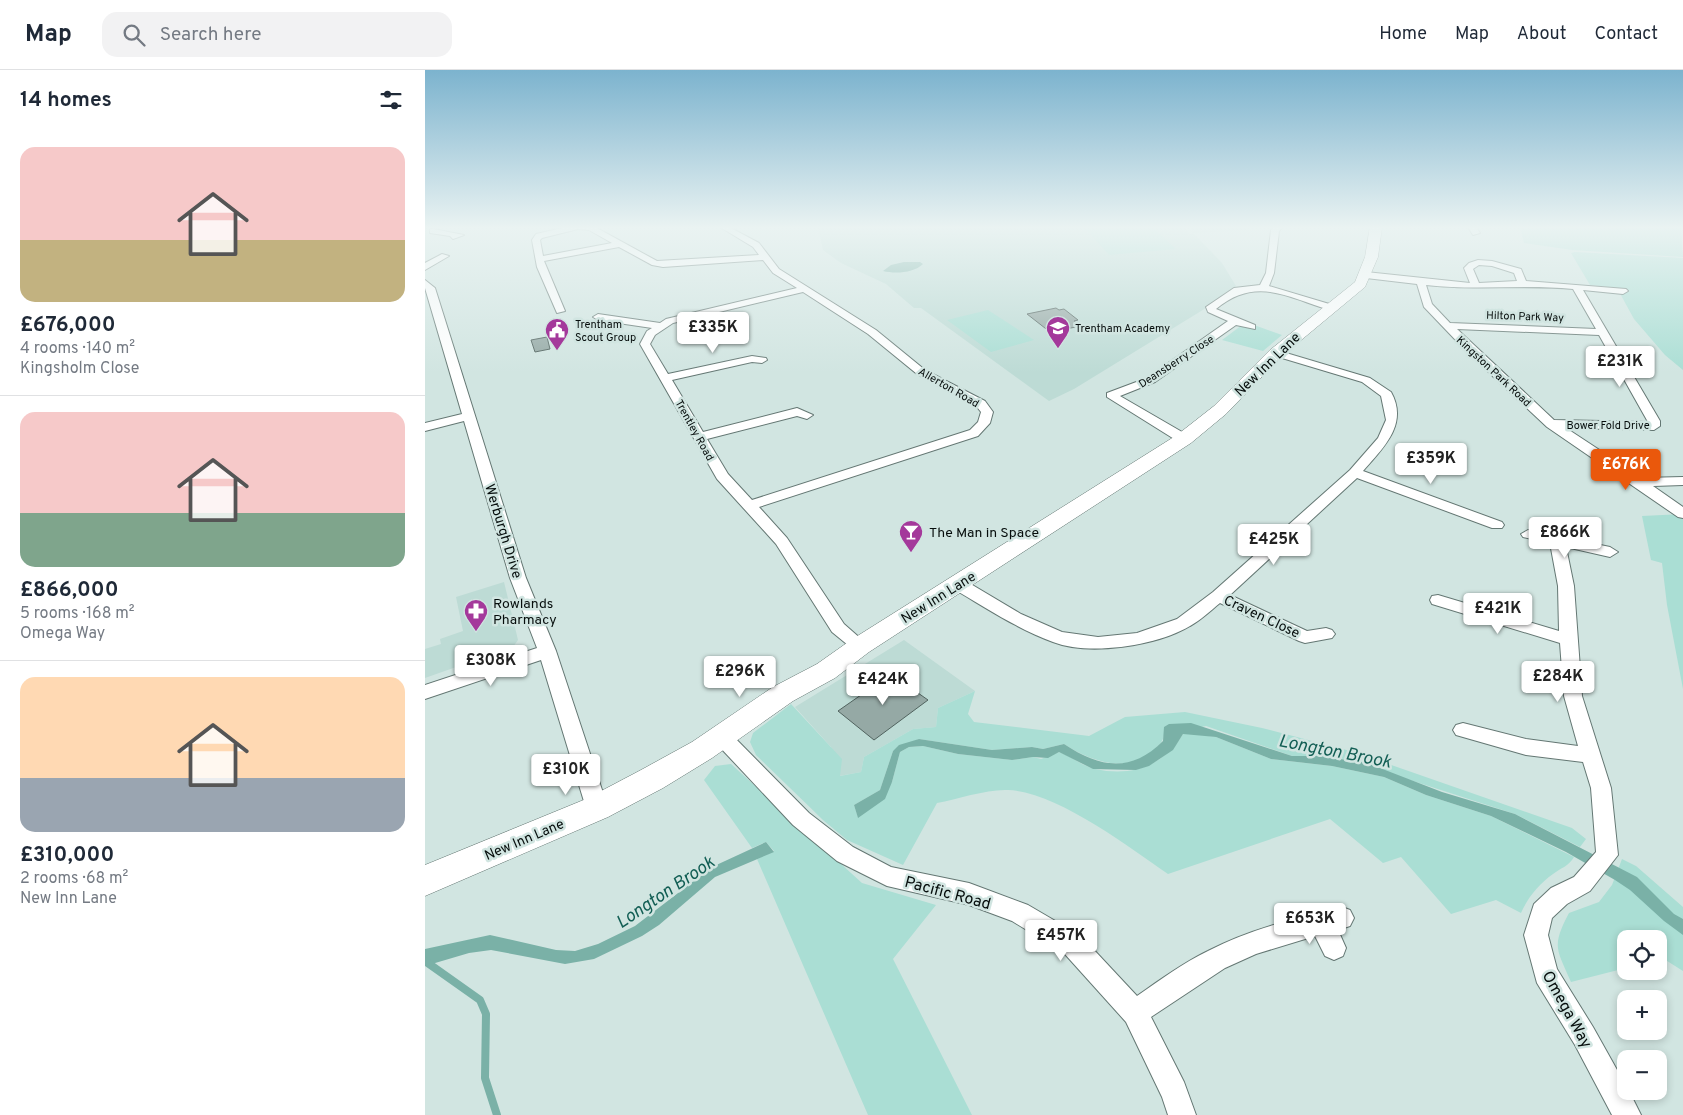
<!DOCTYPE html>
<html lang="en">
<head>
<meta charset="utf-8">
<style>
	body { margin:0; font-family:Overpass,sans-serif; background:#f2f2f3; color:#1f2937; height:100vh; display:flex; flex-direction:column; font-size:19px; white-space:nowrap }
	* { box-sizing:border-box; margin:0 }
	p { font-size:16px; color:#747a83 }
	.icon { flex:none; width:28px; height:28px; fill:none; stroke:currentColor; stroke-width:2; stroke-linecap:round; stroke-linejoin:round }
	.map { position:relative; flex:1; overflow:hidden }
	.sheet { display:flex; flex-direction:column; background:#fff; width:425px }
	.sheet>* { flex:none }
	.controls { position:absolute; left:1192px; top:860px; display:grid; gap:10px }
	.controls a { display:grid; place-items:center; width:50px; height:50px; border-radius:10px; background:#fff; box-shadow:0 2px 8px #0003; font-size:25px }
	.price { position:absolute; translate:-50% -42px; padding:0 11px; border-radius:5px; background:#fff; color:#222; font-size:16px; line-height:32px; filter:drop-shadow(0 1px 2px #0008) }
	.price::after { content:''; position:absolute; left:50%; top:30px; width:15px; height:11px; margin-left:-8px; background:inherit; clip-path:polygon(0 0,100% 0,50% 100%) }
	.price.selected { background:#ea580c; color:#fff }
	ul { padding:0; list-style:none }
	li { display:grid; align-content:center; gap:10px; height:265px; padding:0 20px }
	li+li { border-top:1px solid #e0e1e3 }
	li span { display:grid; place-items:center; height:155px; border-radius:15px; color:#555 }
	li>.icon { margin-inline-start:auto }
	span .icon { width:90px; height:90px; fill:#fffc; stroke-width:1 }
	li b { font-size:21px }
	h2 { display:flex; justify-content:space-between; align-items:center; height:60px; padding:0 20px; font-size:21px }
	header { display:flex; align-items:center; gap:30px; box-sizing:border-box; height:70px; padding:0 25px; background:#fff; border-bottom:1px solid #e0e1e3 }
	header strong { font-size:24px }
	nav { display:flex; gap:28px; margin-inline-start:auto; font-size:18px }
	.search { width:350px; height:45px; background:#f2f2f3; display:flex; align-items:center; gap:12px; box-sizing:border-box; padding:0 18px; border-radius:15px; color:#747a83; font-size:19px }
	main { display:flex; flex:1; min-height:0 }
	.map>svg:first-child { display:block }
	.built { fill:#bddbd5 }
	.green { fill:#aaded4 }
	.water { fill:#7ab1a7 }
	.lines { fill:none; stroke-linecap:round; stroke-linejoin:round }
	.stream { stroke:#7ab1a7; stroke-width:8 }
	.building { fill:#95a9a5; stroke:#51635f }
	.street-casing { stroke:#647773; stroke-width:2 }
	.secondary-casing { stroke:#647773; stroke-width:1 }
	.street { fill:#fff; fill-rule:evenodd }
	.secondary { fill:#fff; fill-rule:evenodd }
	.labels { text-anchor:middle; stroke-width:5; stroke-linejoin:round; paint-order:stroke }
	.far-street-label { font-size:11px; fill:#060d0c; stroke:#d1e5e1 }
	.far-poi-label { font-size:11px; fill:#060d0c; stroke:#d1e5e1; text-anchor:start }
	.street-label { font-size:14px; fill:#060d0c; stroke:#d1e5e1 }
	.poi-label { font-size:14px; fill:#060d0c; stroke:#d1e5e1; text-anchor:start }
	.near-street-label { font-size:16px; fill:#060d0c; stroke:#d1e5e1 }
	.near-water-label { font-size:18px; font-style:italic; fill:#125e54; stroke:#d1e5e1 }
</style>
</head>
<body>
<header>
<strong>Map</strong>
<div class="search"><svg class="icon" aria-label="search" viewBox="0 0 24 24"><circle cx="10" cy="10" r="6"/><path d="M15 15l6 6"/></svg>Search here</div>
<nav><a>Home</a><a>Map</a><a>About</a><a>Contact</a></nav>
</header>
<main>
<section class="sheet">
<h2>14 homes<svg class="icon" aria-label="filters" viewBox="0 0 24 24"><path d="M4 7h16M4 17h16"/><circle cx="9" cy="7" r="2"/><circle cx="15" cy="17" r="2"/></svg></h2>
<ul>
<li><span style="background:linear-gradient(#f6c9c9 60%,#c2b280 0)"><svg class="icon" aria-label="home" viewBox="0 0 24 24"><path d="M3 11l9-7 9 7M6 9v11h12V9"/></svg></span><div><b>£676,000</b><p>4 rooms · 140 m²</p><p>Kingsholm Close</p></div></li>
<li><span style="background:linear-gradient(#f6c9c9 65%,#7fa58c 0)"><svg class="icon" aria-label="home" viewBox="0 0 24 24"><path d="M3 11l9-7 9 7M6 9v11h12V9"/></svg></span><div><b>£866,000</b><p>5 rooms · 168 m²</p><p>Omega Way</p></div></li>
<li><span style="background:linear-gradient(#ffd9b3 65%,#9aa5b1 0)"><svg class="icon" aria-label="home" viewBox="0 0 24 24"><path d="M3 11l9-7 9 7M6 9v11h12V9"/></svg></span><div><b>£310,000</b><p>2 rooms · 68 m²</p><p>New Inn Lane</p></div></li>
</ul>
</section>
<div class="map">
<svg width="1258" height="1045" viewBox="0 0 1258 1045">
	<rect width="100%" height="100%" fill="#d1e5e1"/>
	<!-- built -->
	<g class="built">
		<polygon points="393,157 760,157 764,164 769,164 797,193 811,216 781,238 649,319 624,331 496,238 489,238 461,214 416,193 398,180"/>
		<polygon points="765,157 822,157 824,160 768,163"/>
		<polygon points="79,512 93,570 88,577 0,608 0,579 16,574 15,569 38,561 31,527"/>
		<polygon points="479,570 550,621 513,638 511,657 488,659 439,687 436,702 414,706 406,677 370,637"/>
	</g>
	<!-- green -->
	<g class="green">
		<polygon points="659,157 727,157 751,179 684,185"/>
		<polygon points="1095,157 1256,157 1258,187 1147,180 1099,173"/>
		<polygon points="1150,182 1258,188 1258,300 1240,285 1209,249 1192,218 1165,215 1146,183"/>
		<polygon points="563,240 609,270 566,282 522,250"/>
		<polygon points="817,255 824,258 829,255 857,265 838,281 797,270"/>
		<polygon points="1258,444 1258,619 1242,535 1237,493 1226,490 1217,446"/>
		<path d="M550 621 543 644 549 652 664 666 700 647 760 642 837 658 929 682 1147 758 1161 769 1155 777 1090 744 920 689 867 686 781 656 739 665C738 672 734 675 729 680 703 705 665 691 639 674L618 679 607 677 567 680 494 669 468 681 455 720 429 735 433 747 467 712 475 682 484 677 498 676 533 684 587 690 608 687 616 689 634 682C646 686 657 696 670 699 707 707 738 696 758 664L762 663 791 667 846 689 907 696 959 707 1001 725 1066 746 1149 787C1144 796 1136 798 1128 804 1114 814 1103 827 1096 843L1071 830 1026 844 976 787 958 793 905 749 743 804C702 776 632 722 583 720 562 719 533 729 512 733L478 795 422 770 398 750 331 685 325 672 328 663 366 634 417 689 415 706 436 702 439 687 488 659 511 657 513 638Z"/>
		<polygon points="306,694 437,813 511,835 468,889 547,1045 443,1045 332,789 349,781 341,772 327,778 279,710 290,696"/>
		<path d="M1197 789 1211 796 1258 837V901L1239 889 1234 890V869H1201V898L1146 912C1132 879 1126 877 1144 843L1174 832 1187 815Z"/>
	</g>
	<!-- water -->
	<g class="water">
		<path d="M479 192H495L498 194C489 203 470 204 458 201L466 195Z"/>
		<path d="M766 653 867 686H896L942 693 1017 722 1090 744 1212 807 1249 844 1258 849V865L1239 851 1205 820 1190 810 1141 782 1066 746 1001 725 959 707 907 696 846 689 791 667 758 664 748 680 724 696 711 700 668 699 634 682 623 688 608 687 587 690 533 684 498 676 484 677 475 682 467 712 460 729 433 748 429 735 455 720 468 681 474 675 494 669 567 680 607 677 618 679 639 674C675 698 706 703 738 671L739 657 744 654Z"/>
		<polygon points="341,772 349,782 290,807 234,855 217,866 169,889 140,894 66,880 44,883 0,896 0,879 65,865 131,880 150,881 173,874 210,856 287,797"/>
	</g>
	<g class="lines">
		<!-- stream -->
		<polyline class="stream" points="0,891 55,930 61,944 60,1008 72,1045"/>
	</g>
	<!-- building -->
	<g class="building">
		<polygon points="631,238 634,240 639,239 653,250 649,251 656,256 625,262 602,244"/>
		<polygon points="122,267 125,279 110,282 106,270"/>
		<polygon points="466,604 503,630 449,670 413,641"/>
	</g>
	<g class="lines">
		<!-- street casing -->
		<g class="street-casing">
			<g id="street">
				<path d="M142 157H170L232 191 334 185 328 177 295 157H304L334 173 354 199 451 260 500 300 560 331 568 342 565 353 553 366 334 437 362 468 419 554 444 576 441 580 435 582 429 580 407 562 351 474 292 409 215 274 222 261 227 258 173 250 168 247 173 244 235 253 241 249 372 218 348 203 338 190 238 197 227 195 194 177 119 191 140 241 132 243 112 197 107 170 111 164ZM153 159 164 160 187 173 118 186 115 170 117 168ZM378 222 443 264 492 304 552 337 556 342 553 352 545 360 327 430 303 404 282 369 372 346 382 349 388 345 372 338 278 362 247 310 327 292 337 293 342 290 341 288 327 286 243 304 225 274 230 265 248 253Z"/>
				<path d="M849 157H858L854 161 849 203 844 216 911 236V240H905C861 227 831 206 791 239L830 255V259L811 255 730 312 695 326 764 366 765 369 764 372H754L682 327V323L722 308 803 251 783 242 781 237 809 218 835 215 841 203 846 160Z"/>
				<polygon points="1043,157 1051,157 1055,163 1048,165"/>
				<polygon points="8,159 39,165 28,169 25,166 5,163 5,159"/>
				<polygon points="17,184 24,186 0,200 0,193"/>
				<path d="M1053 190 1067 191 1096 199 1101 211 1201 219 1203 221 1198 224 1158 220 1235 351V356L1229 360 1141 358 1217 408 1258 407V415L1228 416 1258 437V448L1253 447 1122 357 1043 283 999 237 992 214 941 208 937 205 941 202 1045 213 1039 198 1044 193ZM1054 195 1067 196 1089 203 1092 211 1054 213 1048 199ZM1001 215C1050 221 1099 214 1148 219L1171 259 1025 253 1007 234ZM1032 259 1174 265 1223 352 1129 350Z"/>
				<polygon points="0,210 10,218 101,508 131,581 183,738 179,744 172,747 165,744 161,738 116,590 0,629 0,615 112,578 85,508 39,351 0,361 0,353 37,344 0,218"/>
				<path d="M851 280 945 308 966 322C984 354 958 378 938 401L1077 452 1079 455 1077 458H1067L932 408 805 525 882 561 901 558 907 560 910 564 907 568 880 573 874 571 795 533C785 541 776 550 765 556 732 576 664 586 628 572 592 559 560 537 527 518L525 514 527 510H539L596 544 637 562 673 567 712 563 752 549 788 522 925 400 953 368 961 350 956 326 937 312 847 285 846 283Z"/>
				<polygon points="1103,460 1185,477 1193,482 1185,487 1141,477 1149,516 1157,626 1186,718 1193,785 1165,821 1142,834 1127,848 1123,865 1132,899 1168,957 1201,1016 1201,1021 1204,1021 1216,1045 1187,1045 1150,975 1112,913 1099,865 1109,834 1126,818 1149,807 1171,782 1166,718 1158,692 1101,685 1031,665 1028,660 1031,655 1038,653 1101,669 1153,676 1139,626 1135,573 1007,534 1005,530 1007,526 1013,525 1134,561 1133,516 1125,473 1098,467 1096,464"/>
				<path d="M297 659 304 662 384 743 428 777 466 797 544 813 603 835 656 866 712 926C735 910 758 893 783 881 825 859 872 848 917 837L925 840 929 848 925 856 913 860 921 878 918 886 909 890 900 886 890 866 831 884 800 898 726 947 759 1012 771 1045H743L737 1027 701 952 638 882 587 851 544 835 462 816 412 791 368 755 290 672 287 667 290 662Z"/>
			</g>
		</g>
		<!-- secondary casing -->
		<g class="secondary-casing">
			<polygon id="secondary" points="945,157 957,157 953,187 940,217 857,286 801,344 766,373 444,582 410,608 368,631 287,688 238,718 183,747 0,826 0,795 161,729 216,700 267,672 348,617 392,594 426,570 752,365 789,336 845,280 930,212 940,187"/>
		</g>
		<!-- street -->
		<use href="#street" class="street"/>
		<!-- secondary -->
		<use href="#secondary" class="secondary"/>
	</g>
	<!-- sky -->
	<linearGradient id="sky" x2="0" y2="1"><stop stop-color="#7cb3ce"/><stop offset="0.52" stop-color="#eaf3f2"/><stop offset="1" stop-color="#eaf3f2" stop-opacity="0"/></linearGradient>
	<rect width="1258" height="303" fill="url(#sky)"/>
	<!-- icons -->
	<defs>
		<g id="school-pin" transform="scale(1.25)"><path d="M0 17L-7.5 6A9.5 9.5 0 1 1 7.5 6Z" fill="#a4399b" stroke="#d1e5e1"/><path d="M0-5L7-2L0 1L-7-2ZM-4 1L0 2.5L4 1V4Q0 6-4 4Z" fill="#fff"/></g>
		<g id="civic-pin" transform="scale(1.25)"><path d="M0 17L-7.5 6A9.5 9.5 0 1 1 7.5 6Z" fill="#a4399b" stroke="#d1e5e1"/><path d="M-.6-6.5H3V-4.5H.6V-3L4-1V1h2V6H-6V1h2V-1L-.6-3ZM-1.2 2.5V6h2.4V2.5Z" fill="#fff"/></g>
		<g id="bar-pin" transform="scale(1.25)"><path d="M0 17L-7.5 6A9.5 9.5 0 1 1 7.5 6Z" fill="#a4399b" stroke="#d1e5e1"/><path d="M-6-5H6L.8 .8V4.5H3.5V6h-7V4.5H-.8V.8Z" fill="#fff"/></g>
		<g id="pharmacy-pin" transform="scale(1.25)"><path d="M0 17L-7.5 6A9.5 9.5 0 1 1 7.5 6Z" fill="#a4399b" stroke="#d1e5e1"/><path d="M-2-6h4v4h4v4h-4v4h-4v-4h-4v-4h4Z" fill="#fff"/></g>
	</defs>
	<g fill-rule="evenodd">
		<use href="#school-pin" x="633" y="258"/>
		<use href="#civic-pin" x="132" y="260"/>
		<use href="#bar-pin" x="486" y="462"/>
		<use href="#pharmacy-pin" x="51" y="541"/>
	</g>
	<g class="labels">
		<!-- far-street labels -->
		<g class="far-street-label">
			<text transform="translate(1100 246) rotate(2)" y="4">Hilton Park Way</text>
			<text transform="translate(751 291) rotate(-33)" y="4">Deansberry Close</text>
			<text transform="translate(1069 301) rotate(43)" y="4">Kingston Park Road</text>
			<text transform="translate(524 317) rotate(30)" y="4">Allerton Road</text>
			<text x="1183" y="359">Bower Fold Drive</text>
			<text transform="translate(270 360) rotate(61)" y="4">Trentley Road</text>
		</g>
		<!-- far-poi labels -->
		<g class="far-poi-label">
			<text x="150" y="258">Trentham<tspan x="150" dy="13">Scout Group</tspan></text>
			<text x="650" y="262">Trentham Academy</text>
		</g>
		<!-- street labels -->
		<g class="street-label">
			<text transform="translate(842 294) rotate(-44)" y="5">New Inn Lane</text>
			<text transform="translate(79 461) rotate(73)" y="5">Werburgh Drive</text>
			<text transform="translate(513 527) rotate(-32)" y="5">New Inn Lane</text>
			<text transform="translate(837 546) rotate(25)" y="5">Craven Close</text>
			<text transform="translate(99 769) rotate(-23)" y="5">New Inn Lane</text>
		</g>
		<!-- poi labels -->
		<g class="poi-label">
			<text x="504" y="467">The Man in Space</text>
			<text x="68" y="538">Rowlands<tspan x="68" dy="16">Pharmacy</tspan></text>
		</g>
		<!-- near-street labels -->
		<g class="near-street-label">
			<text transform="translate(523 822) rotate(15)" y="6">Pacific Road</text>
			<text transform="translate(1143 939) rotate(61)" y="6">Omega Way</text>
		</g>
		<!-- near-water labels -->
		<g class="near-water-label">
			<text transform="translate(910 681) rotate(11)" y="6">Longton Brook</text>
			<text transform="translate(240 822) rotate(-34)" y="6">Longton Brook</text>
		</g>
	</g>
</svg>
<div class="controls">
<a><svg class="icon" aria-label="locate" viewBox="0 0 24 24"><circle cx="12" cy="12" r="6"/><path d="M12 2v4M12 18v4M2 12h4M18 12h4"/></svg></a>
<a>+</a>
<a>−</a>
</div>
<b class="price" style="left:288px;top:284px">£335K</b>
<b class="price" style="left:1195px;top:318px">£231K</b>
<b class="price" style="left:1006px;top:415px">£359K</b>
<b class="price selected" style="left:1201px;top:421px">£676K</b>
<b class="price" style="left:1140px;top:489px">£866K</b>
<b class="price" style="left:849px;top:496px">£425K</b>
<b class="price" style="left:1073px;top:565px">£421K</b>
<b class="price" style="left:66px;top:617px">£308K</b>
<b class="price" style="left:315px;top:628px">£296K</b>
<b class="price" style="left:1133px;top:633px">£284K</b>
<b class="price" style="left:458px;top:636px">£424K</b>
<b class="price" style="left:141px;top:726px">£310K</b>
<b class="price" style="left:885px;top:875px">£653K</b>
<b class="price" style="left:636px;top:892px">£457K</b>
</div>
</main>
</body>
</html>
